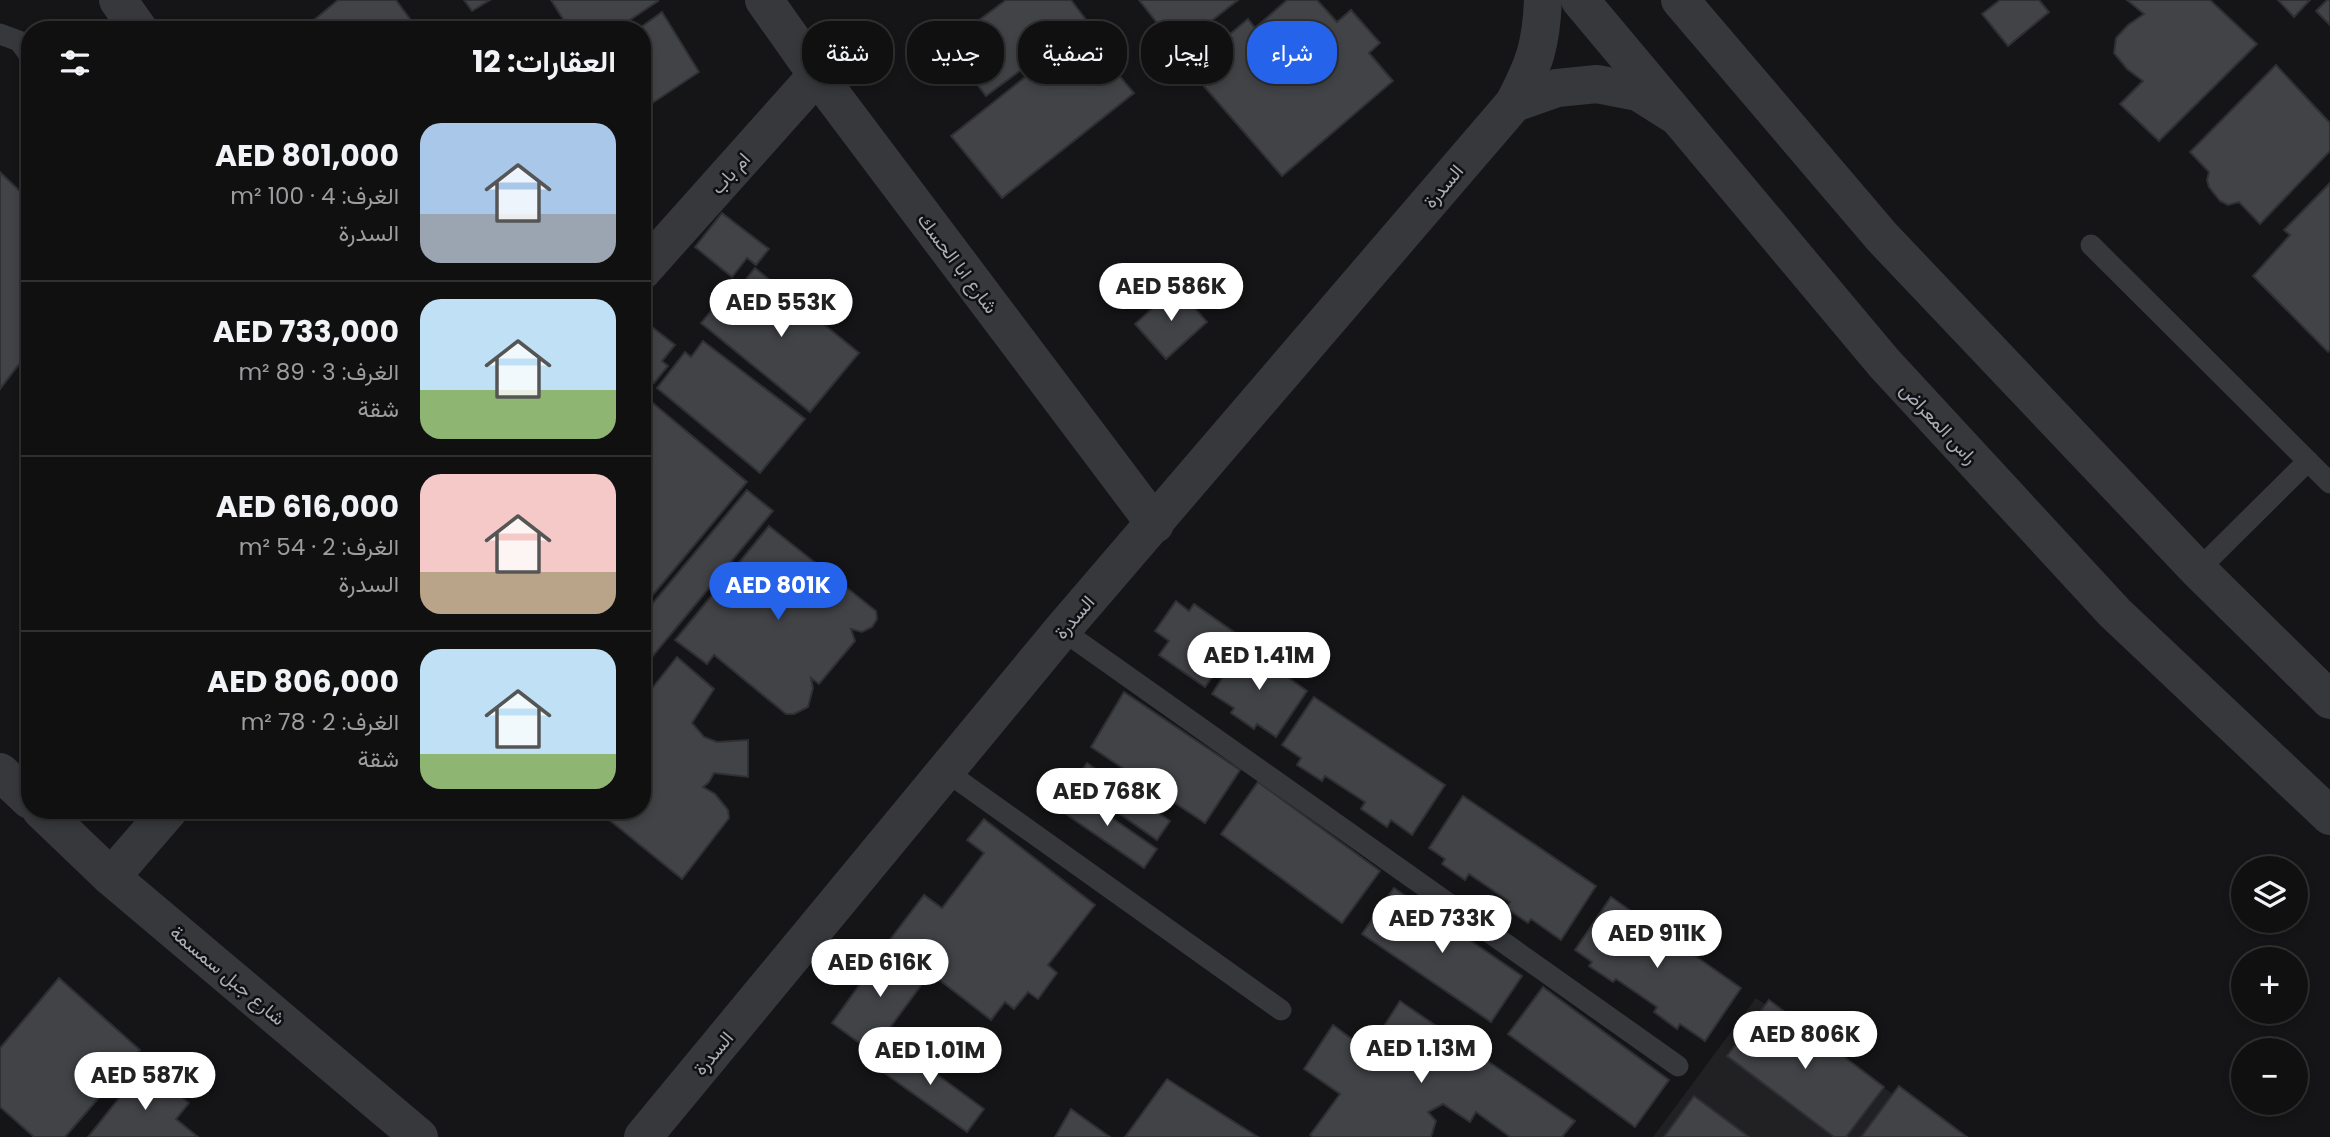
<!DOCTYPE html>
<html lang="ar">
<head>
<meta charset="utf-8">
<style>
	body { margin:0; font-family:Poppins,Vazirmatn,sans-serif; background:#1e1e1f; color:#f1f3f6; direction:rtl; height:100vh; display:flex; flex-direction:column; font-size:26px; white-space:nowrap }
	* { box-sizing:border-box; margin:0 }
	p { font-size:23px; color:#9c9d9f }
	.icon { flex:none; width:38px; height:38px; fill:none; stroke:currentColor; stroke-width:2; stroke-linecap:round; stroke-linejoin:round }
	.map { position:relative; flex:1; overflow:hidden; direction:ltr }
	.drawer { position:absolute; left:21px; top:21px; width:630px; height:798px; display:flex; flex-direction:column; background:#101011; border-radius:28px; box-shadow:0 4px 10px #0003,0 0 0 2px #303031; direction:rtl }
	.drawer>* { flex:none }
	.hud { position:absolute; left:672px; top:21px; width:665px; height:63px; direction:rtl; display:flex; gap:14px }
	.controls { position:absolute; left:2231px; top:856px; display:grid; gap:14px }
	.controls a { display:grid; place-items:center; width:77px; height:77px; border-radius:50%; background:#101011; box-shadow:0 4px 10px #0003,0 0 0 2px #303031; font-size:35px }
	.price { position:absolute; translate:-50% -60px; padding:0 16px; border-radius:24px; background:#fff; color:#222; font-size:23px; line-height:46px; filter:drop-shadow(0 2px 4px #0008) }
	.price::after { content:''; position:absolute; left:50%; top:42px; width:21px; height:16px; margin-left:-10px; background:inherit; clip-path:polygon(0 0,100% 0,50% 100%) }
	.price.on { background:#2563eb; color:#fff }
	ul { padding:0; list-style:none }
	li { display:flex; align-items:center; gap:21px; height:175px; padding:0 35px }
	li+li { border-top:2px solid #303031 }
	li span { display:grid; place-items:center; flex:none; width:196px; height:140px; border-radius:21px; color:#555 }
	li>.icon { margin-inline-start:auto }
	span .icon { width:84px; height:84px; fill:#fffc; stroke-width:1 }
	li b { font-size:30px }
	h2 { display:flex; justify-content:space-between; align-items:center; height:84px; padding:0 35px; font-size:30px }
	.tag { padding:0 24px; border-radius:28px; background:#101011; box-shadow:0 4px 10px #0003,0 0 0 2px #303031; font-size:24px; line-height:63px }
	.tag.on { background:#2563eb; color:#fff }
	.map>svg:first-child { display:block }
	.built { fill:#212124 }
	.building { fill:#424347; stroke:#2f3033; stroke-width:2 }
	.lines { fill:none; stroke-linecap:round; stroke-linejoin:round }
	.service { stroke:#36383c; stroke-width:21 }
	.minor { stroke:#36383c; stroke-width:38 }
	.tertiary { stroke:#36383c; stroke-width:38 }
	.labels { text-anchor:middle; stroke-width:5; stroke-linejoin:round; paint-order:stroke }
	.street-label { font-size:19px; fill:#a8adb7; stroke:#101012 }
</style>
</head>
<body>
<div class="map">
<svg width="2330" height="1137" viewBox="0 0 2330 1137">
	<rect width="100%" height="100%" fill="#151517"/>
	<!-- built -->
	<polygon class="built" points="1756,998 1954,1137 1653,1137"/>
	<!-- building -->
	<g class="building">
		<polygon points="338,0 396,0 418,30 302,30"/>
		<polygon points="464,0 490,0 472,11"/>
		<polygon points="551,0 657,0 658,1 615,30 570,30"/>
		<polygon points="1006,0 1071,0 1087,21 986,96 947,44"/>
		<polygon points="1139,0 1238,0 1177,48"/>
		<polygon points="1287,0 1317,0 1337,22 1351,10 1380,43 1369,53 1393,81 1282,176 1183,62 1224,27 1230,34 1248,19 1255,28"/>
		<polygon points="2000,0 2039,0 2049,12 2008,46 1982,14"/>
		<polygon points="2127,0 2210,0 2257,44 2159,141 2120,104 2143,81 2127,69 2114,53 2116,38 2128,25 2144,14"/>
		<polygon points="2278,0 2310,0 2294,17"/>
		<polygon points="2327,0 2330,0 2330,25 2316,11"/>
		<polygon points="662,12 699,72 642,110 642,30 637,30"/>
		<polygon points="1082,32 1134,93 1002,198 951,136"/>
		<polygon points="2276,65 2330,123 2330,151 2260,224 2239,202 2228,205 2220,201 2209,187 2207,180 2209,172 2190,152"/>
		<polygon points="0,172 30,201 30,350 0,389"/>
		<polygon points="2330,183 2330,349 2328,352 2253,276 2290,235 2284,230"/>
		<polygon points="722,213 769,249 756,265 747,258 732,277 695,247"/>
		<polygon points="755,268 859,353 810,412 701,323 725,294 731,298"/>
		<polygon points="1176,287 1207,322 1166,359 1135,324"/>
		<polygon points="642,319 675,345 662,361 668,366 654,383 642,373"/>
		<polygon points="703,341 805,419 760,473 657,388 685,352 691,357"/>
		<polygon points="642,394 747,482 646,603 642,599"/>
		<polygon points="747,490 773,511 642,669 642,616"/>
		<polygon points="769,526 876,611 877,619 872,627 862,632 851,629 855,641 819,684 811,678 813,688 808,707 794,714 786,714 714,655 707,664 675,640"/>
		<polygon points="1176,601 1189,611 1194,604 1241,637 1205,687 1159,655 1169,641 1155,631"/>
		<polygon points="1243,645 1307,691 1276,737 1257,724 1254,729 1231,713 1234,708 1212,694"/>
		<polygon points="677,657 714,689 692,723 704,737 717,742 748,740 748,777 714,773 709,782 703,787 715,794 728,810 729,818 682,879 597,810 642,810 642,701"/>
		<polygon points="1124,692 1240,770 1205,823 1091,747"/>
		<polygon points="1314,697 1445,785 1412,835 1391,820 1387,827 1361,809 1365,802 1325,776 1322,781 1297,765 1301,758 1282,745"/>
		<polygon points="1087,763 1170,821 1157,840 1074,782"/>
		<polygon points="1258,782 1380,871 1342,923 1221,834"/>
		<polygon points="1070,789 1157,849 1144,868 1057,808"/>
		<polygon points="1463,796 1596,886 1561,940 1531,919 1528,923 1506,908 1510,902 1469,874 1465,880 1442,864 1445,859 1429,848"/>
		<polygon points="984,819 1095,905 1048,965 1057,973 1038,999 1028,992 1014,1009 1005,1002 991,1020 889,941 924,895 942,908 984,853 967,840"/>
		<polygon points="1394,888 1522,976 1491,1022 1362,934"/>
		<polygon points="1611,897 1741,988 1705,1041 1680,1024 1677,1029 1654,1012 1657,1007 1616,979 1613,982 1589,966 1592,962 1575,950"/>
		<polygon points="888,945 928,976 872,1052 832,1023"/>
		<polygon points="59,978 140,1050 65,1137 34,1137 0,1107 0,1048"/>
		<polygon points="1543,987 1669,1080 1635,1127 1508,1034"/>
		<polygon points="1769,1000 1884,1087 1846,1137 1834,1137 1727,1056"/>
		<polygon points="1400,1001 1575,1121 1562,1137 1510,1137 1476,1112 1470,1122 1443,1104 1428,1112 1436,1121 1431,1137 1313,1137 1310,1135 1340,1094 1304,1069 1333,1025 1368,1051"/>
		<polygon points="894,1043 984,1109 967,1132 876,1067"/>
		<polygon points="144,1067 189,1103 176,1119 198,1137 88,1137"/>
		<polygon points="1167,1079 1258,1137 1125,1137"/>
		<polygon points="1899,1086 1967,1137 1861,1137"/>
		<polygon points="1694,1096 1749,1137 1664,1137"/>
		<polygon points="1071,1109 1110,1137 1055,1137"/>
	</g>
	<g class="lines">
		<!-- service -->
		<g class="service">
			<polyline points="0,34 19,41 30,56"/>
			<polyline points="2091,245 2330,483"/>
			<polyline points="2198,570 2308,461"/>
			<polyline points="1062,630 1678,1066"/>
			<polyline points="947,772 1281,1010"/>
		</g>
		<!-- minor -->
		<g class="minor">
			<polyline points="118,0 139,30"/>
			<polyline points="764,0 817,75 1155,524"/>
			<polyline points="1514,103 1557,88 1597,84 1638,92 1673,114"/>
			<polyline points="642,271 817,75"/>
			<polyline points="0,772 30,800"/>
			<polyline points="41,810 111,877 419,1137"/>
			<polyline points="111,877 169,810"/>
			<path d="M643 1137 1062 630 1514 103C1535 63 1541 45 1543 0"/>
		</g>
		<!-- tertiary -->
		<g class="tertiary">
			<polyline points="1580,0 1884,363 2115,613 2330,816"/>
			<polyline points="1680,0 1882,237 2198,570 2330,700"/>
		</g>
	</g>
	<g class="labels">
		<!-- street labels -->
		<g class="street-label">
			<text transform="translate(730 173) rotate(-48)" y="7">ام باب</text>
			<text transform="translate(1443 186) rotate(-50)" y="7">السدرة</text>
			<text transform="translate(958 263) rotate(53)" y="7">شارع ابا الحسك</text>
			<text transform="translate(1939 423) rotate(47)" y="7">راس المعراض</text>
			<text transform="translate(1074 617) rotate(-49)" y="7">السدرة</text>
			<text transform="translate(228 975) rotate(40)" y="7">شارع جبل سمسمة</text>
			<text transform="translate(713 1053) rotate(-50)" y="7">السدرة</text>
		</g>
	</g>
</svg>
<div class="controls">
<a><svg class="icon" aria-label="layers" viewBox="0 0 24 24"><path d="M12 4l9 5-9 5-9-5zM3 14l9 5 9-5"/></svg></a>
<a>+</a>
<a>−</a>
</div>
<b class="price" style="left:1171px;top:323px">AED 586K</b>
<b class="price" style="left:781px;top:339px">AED 553K</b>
<b class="price on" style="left:778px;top:622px">AED 801K</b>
<b class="price" style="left:1259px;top:692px">AED 1.41M</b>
<b class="price" style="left:1107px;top:828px">AED 768K</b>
<b class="price" style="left:1442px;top:955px">AED 733K</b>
<b class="price" style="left:1657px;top:970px">AED 911K</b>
<b class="price" style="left:880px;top:999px">AED 616K</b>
<b class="price" style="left:1805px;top:1071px">AED 806K</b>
<b class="price" style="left:1421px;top:1085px">AED 1.13M</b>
<b class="price" style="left:930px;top:1087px">AED 1.01M</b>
<b class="price" style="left:145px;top:1112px">AED 587K</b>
<div class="hud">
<a class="tag on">شراء</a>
<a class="tag">إيجار</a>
<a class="tag">تصفية</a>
<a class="tag">جديد</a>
<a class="tag">شقة</a>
</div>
<section class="drawer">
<h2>العقارات: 12<svg class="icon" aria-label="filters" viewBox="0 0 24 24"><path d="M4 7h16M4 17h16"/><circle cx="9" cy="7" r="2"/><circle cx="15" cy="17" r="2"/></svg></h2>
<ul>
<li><span style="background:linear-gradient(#a9c7e8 65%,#9aa5b1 0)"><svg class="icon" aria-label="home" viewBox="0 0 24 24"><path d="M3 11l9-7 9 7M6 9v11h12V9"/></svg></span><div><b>AED 801,000</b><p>الغرف: 4 · 100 m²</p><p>السدرة</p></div></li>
<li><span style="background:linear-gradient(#bfe0f5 65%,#8fb573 0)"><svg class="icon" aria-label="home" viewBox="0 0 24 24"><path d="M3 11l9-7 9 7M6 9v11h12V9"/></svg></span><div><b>AED 733,000</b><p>الغرف: 3 · 89 m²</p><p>شقة</p></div></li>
<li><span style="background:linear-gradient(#f6c9c9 70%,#b9a48a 0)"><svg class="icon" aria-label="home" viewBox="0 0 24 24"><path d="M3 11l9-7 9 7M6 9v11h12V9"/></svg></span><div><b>AED 616,000</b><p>الغرف: 2 · 54 m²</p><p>السدرة</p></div></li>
<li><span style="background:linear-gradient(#bfe0f5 75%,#8fb573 0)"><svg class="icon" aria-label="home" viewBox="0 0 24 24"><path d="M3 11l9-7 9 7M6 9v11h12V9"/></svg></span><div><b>AED 806,000</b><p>الغرف: 2 · 78 m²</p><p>شقة</p></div></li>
</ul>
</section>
</div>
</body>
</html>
